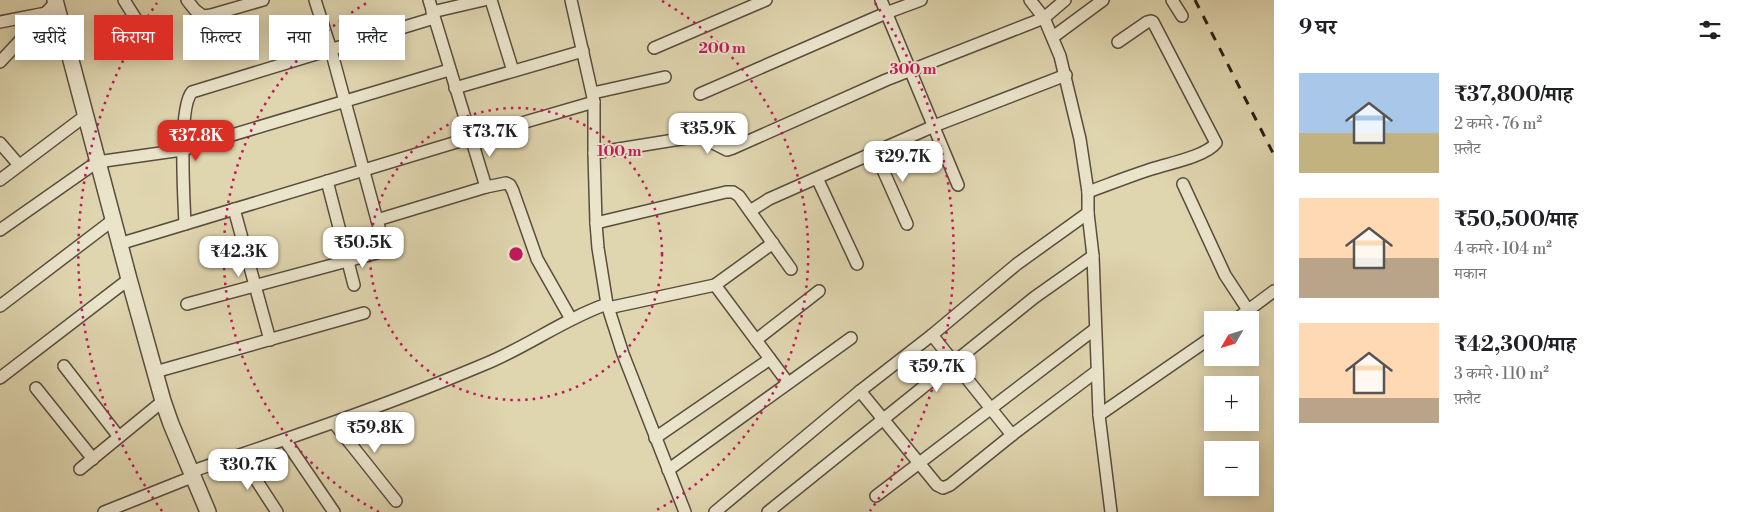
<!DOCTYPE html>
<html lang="hi">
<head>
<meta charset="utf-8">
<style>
	body { margin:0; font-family:"Libre Bodoni","Noto Serif Devanagari",serif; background:#f2f2f2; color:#202124; height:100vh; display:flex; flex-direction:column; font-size:19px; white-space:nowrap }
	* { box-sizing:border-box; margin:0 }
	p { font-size:16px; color:#757577 }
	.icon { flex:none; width:28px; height:28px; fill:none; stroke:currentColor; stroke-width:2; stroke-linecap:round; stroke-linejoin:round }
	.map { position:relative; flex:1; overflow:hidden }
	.side { display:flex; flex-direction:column; background:#fff; width:475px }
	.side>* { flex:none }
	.guide { position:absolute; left:15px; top:15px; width:475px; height:45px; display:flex; gap:10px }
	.needle { width:32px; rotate:231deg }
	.controls { position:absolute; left:1204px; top:311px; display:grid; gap:10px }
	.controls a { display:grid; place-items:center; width:55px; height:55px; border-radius:0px; background:#fff; box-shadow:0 2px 12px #0003; font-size:25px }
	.price { position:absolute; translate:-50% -42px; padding:0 11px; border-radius:10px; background:#fff; color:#222; font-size:16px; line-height:32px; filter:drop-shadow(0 1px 2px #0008) }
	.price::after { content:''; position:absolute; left:50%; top:30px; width:15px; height:11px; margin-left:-8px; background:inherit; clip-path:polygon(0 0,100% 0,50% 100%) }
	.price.active { background:#d93025; color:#fff }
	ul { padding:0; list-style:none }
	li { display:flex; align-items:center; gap:15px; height:125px; padding:0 25px }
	li span { display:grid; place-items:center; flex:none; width:140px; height:100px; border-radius:0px; color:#555 }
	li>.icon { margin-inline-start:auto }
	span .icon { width:60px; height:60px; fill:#fffc; stroke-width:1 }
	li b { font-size:21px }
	h2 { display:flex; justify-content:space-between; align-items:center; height:60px; padding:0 25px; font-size:21px }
	.pill { padding:0 18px; border-radius:0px; background:#fff; box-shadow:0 2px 12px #0003; font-size:18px; line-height:45px }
	.pill.active { background:#d93025; color:#fff }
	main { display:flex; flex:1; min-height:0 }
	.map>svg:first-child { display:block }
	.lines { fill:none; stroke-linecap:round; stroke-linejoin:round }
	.minor-casing { stroke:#594d3d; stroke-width:14 }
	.tertiary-casing { stroke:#594d3d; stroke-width:18 }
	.minor { stroke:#eae4cb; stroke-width:11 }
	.tertiary { stroke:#eae4cb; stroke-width:15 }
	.rail { stroke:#2c2017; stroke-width:3; stroke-dasharray:9 9; stroke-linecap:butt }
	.ring { fill:none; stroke:#c2185b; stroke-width:2.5; stroke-dasharray:2.5 5 }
	.centre { fill:#c2185b; stroke:#eae4cb; stroke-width:2.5 }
	.ring-label { font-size:15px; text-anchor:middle; font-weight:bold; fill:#c2185b; stroke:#eae4cb; stroke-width:4; stroke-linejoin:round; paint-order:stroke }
</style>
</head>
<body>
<main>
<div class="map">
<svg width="1274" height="512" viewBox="0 0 1274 512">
	<rect width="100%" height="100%" fill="#dfd5af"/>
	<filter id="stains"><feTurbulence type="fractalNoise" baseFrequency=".004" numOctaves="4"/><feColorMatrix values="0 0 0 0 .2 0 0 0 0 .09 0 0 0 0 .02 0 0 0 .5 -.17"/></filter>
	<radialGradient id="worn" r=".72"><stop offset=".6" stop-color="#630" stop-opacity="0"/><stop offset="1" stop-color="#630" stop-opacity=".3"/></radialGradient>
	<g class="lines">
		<!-- minor casing -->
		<g class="minor-casing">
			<g id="minor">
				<polyline points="124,0 144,32"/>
				<polyline points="187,0 195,10 203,16 211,15 263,0"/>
				<polyline points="429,0 486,187"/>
				<polyline points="491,0 513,71"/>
				<polyline points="571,0 594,102 594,153 596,223 598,248 607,304 623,354 685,512"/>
				<polyline points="881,0 958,185"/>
				<polyline points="1030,0 1044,18 1060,56 1080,139 1088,192 1088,213 1093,256 1099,415 1111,512"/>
				<polyline points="1172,0 1182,16"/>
				<polyline points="432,12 484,0"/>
				<polyline points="0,22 46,13"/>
				<polyline points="1053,37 1103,0"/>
				<polyline points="654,48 766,0"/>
				<polyline points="0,62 55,3"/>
				<polyline points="455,88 583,51"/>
				<polyline points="593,93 665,77"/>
				<polyline points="700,94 886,13 921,0"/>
				<polyline points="0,143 19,165"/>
				<polyline points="875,152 907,224"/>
				<polyline points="594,153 699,136 727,150 733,148 886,80 1044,18 1065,0"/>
				<polyline points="817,178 857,264"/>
				<polyline points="0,180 85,116"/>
				<polyline points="327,181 354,285"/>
				<polyline points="1183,184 1225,275 1248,310"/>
				<path d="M1088 192C1110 184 1132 175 1155 168 1171 163 1206 156 1216 143L1153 22 1151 21 1147 22 1118 42"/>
				<polyline points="234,209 270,340"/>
				<polyline points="750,211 769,199 934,126 1066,75"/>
				<polyline points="377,220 486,187 506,183 510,185 513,191 537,259 571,319"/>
				<polyline points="596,223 726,192 733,192 739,196 791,269"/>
				<path d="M185 224C184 201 178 107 192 92L434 18"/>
				<polyline points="0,230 97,162 182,150 449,70"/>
				<polyline points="119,244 470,138 594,102"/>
				<polyline points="715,285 788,383"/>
				<polyline points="187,304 377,253 382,249 383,242 331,50 315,0"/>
				<polyline points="0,306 113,220"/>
				<polyline points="608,308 715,285 773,243"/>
				<polyline points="1235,320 1274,291"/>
				<polyline points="932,335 1012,435"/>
				<polyline points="756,340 819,291"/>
				<polyline points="64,366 119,437"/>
				<polyline points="155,372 364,313"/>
				<polyline points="0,378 129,279"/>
				<polyline points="36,388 93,459"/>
				<polyline points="860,391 937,485 943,488 950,485 1012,435 1097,371"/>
				<polyline points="1099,415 1212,337"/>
				<polyline points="334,423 396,501"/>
				<polyline points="655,438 770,359"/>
				<polyline points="285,440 334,512"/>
				<polyline points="240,455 277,512"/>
				<polyline points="80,469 163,401"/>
				<polyline points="668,470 851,338"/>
				<path d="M190 472C289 438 388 405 485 364 527 347 564 319 607 304"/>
				<polyline points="876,496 1095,329"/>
				<polyline points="104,512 192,477"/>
				<polyline points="715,512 860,391 932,335 1017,264 1088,213"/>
				<polyline points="768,512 1035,297 1093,256"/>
			</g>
		</g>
		<!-- tertiary casing -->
		<g class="tertiary-casing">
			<polyline id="tertiary" points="55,0 129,279 163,401 171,424 208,512"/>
		</g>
		<!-- minor -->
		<use href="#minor" class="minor"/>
		<!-- tertiary -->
		<use href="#tertiary" class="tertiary"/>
		<!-- rail -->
		<polyline class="rail" points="1195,0 1274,155"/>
	</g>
	<!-- distance rings -->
	<g class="ring">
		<circle cx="516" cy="254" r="146"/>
		<path d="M379 512A292 292 0 0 1 370 1M662 1A292 292 0 0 1 653 512"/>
		<path d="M162 511A438 438 0 0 1 157 3M875 3A438 438 0 0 1 870 511"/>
	</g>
	<circle cx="516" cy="254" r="8" class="centre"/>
	<g class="ring-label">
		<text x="722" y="53">200 m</text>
		<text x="913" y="74">300 m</text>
		<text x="619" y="156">100 m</text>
	</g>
	<rect width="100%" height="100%" filter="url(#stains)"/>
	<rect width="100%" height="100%" fill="url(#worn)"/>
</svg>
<div class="controls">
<a><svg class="needle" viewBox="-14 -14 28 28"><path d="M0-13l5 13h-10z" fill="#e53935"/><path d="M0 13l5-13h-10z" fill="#757577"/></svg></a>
<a>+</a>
<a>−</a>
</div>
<b class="price" style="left:708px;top:155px">₹35.9K</b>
<b class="price" style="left:490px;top:158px">₹73.7K</b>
<b class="price active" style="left:196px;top:162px">₹37.8K</b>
<b class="price" style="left:903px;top:183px">₹29.7K</b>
<b class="price" style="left:363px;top:269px">₹50.5K</b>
<b class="price" style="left:239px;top:278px">₹42.3K</b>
<b class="price" style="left:937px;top:393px">₹59.7K</b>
<b class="price" style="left:375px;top:454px">₹59.8K</b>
<b class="price" style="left:248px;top:491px">₹30.7K</b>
<div class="guide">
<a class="pill">खरीदें</a>
<a class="pill active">किराया</a>
<a class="pill">फ़िल्टर</a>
<a class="pill">नया</a>
<a class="pill">फ़्लैट</a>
</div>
</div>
<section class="side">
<h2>9 घर<svg class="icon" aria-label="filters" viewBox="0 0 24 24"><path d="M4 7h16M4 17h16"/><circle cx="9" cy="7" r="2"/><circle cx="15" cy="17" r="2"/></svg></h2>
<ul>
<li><span style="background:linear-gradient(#a9c7e8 60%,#c2b280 0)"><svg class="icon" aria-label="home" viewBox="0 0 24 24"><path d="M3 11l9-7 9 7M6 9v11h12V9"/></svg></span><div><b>₹37,800/माह</b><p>2 कमरे · 76 m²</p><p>फ़्लैट</p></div></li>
<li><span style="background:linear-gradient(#ffd9b3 60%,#b9a48a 0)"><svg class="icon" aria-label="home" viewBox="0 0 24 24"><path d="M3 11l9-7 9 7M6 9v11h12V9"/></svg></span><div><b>₹50,500/माह</b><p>4 कमरे · 104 m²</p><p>मकान</p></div></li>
<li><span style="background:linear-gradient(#ffd9b3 75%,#b9a48a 0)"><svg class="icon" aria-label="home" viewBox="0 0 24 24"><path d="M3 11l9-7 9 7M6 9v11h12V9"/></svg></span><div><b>₹42,300/माह</b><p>3 कमरे · 110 m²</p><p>फ़्लैट</p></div></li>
</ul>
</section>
</main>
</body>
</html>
